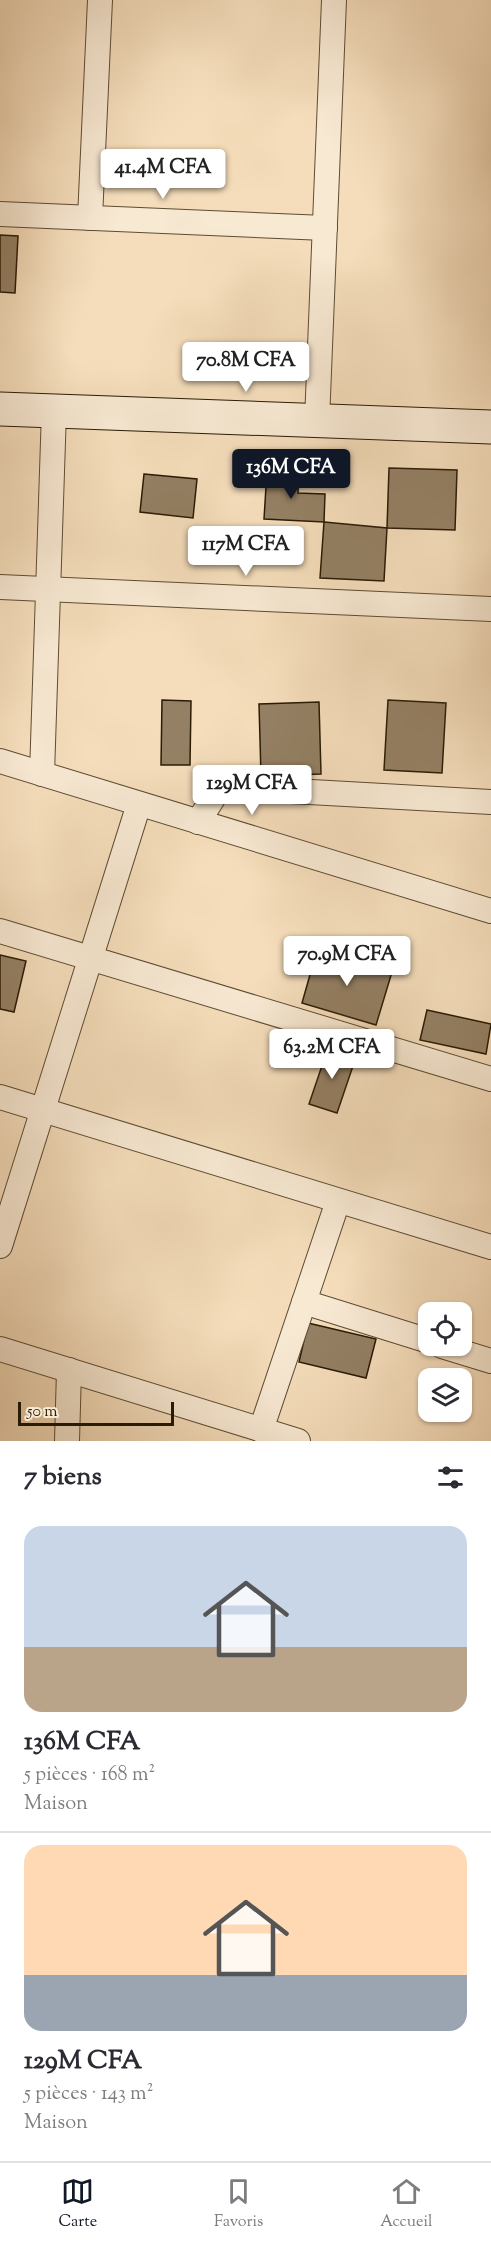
<!DOCTYPE html>
<html lang="fr">
<head>
<meta charset="utf-8">
<style>
	body { margin:0; font-family:"Sorts Mill Goudy",serif; background:#f7f7f7; color:#2b2b33; height:100vh; display:flex; flex-direction:column; font-size:22px; white-space:nowrap }
	* { box-sizing:border-box; margin:0 }
	p { font-size:20px; color:#7c7c81 }
	.icon { flex:none; width:33px; height:33px; fill:none; stroke:currentColor; stroke-width:2; stroke-linecap:round; stroke-linejoin:round }
	.map { position:relative; height:1441px; overflow:hidden }
	.side { display:flex; flex-direction:column; background:#fff; flex:1 }
	.side>* { flex:none }
	.fabs { position:absolute; left:418px; top:1302px; display:grid; gap:12px }
	.fabs a { display:grid; place-items:center; width:54px; height:54px; border-radius:12px; background:#fff; box-shadow:0 2px 4px #0004; font-size:30px }
	.scale { position:absolute; left:18px; bottom:15px; width:156px; box-sizing:border-box; padding-left:6px; border:3px solid #2a1b05; border-top:0; font-size:16px; line-height:21px; white-space:nowrap; color:#2a1b05; -webkit-text-stroke:4px #f8e9d3; paint-order:stroke }
	.price { position:absolute; translate:-50% -51px; padding:0 14px; border-radius:6px; background:#fff; color:#222; font-size:20px; line-height:39px; filter:drop-shadow(0 2px 3px #0008) }
	.price::after { content:''; position:absolute; left:50%; top:36px; width:18px; height:14px; margin-left:-9px; background:inherit; clip-path:polygon(0 0,100% 0,50% 100%) }
	.price.on { background:#111827; color:#fff }
	ul { padding:0; list-style:none }
	li { display:grid; align-content:center; gap:12px; height:318px; padding:0 24px }
	li+li { border-top:2px solid #e1e1e2 }
	li span { display:grid; place-items:center; height:186px; border-radius:18px; color:#555 }
	li>.icon { margin-inline-start:auto }
	span .icon { width:108px; height:108px; fill:#fffc; stroke-width:1 }
	li b { font-size:26px }
	h2 { display:flex; justify-content:space-between; align-items:center; height:72px; padding:0 24px; font-size:26px }
	.dock { display:flex; justify-content:space-around; align-items:center; height:84px; border-top:2px solid #e1e1e2; background:#fff; font-size:16px; color:#7c7c81 }
	.dock a { display:grid; justify-items:center; gap:3px }
	.dock .on { color:#111827 }
	.map>svg:first-child { display:block }
	.building { fill:#948064; stroke:#2a1b05; stroke-width:1.5 }
	.lines { fill:none; stroke-linecap:round; stroke-linejoin:round }
	.street-casing { stroke:#5d4c32; stroke-width:26 }
	.secondary-casing { stroke:#2a1b05; stroke-width:35 }
	.street { stroke:#f8e9d3; stroke-width:24 }
	.secondary { stroke:#f8e9d3; stroke-width:33 }
</style>
</head>
<body>
<div class="map">
<svg width="491" height="1441" viewBox="0 0 491 1441">
	<rect width="100%" height="100%" fill="#f5ddbb"/>
	<filter id="stains"><feTurbulence type="fractalNoise" baseFrequency=".00333" numOctaves="4"/><feColorMatrix values="0 0 0 0 .2 0 0 0 0 .09 0 0 0 0 .02 0 0 0 .5 -.17"/></filter>
	<radialGradient id="worn" r=".72"><stop offset=".6" stop-color="#630" stop-opacity="0"/><stop offset="1" stop-color="#630" stop-opacity=".3"/></radialGradient>
	<!-- building -->
	<g class="building">
		<polygon points="0,235 18,236 15,293 0,292"/>
		<polygon points="389,468 457,470 455,530 387,528"/>
		<polygon points="267,471 299,473 298,493 325,494 324,522 264,519"/>
		<polygon points="144,474 197,479 193,518 140,512"/>
		<polygon points="324,522 387,528 384,581 320,578"/>
		<polygon points="162,700 191,701 190,765 161,765"/>
		<polygon points="388,700 446,703 442,773 384,770"/>
		<polygon points="319,702 321,774 261,776 259,704"/>
		<polygon points="317,950 392,972 376,1025 302,1003"/>
		<polygon points="0,955 26,961 14,1012 0,1009"/>
		<polygon points="427,1010 491,1024 486,1054 420,1040"/>
		<polygon points="328,1048 356,1057 337,1113 309,1104"/>
		<polygon points="308,1323 376,1339 366,1378 299,1362"/>
	</g>
	<g class="lines">
		<!-- street casing -->
		<g class="street-casing">
			<g id="street">
				<polyline points="0,214 325,228"/>
				<polyline points="90,218 100,0"/>
				<polyline points="317,421 334,0"/>
				<polyline points="0,587 491,609"/>
				<polyline points="0,761 491,911"/>
				<polyline points="42,774 54,411"/>
				<polyline points="198,822 220,787 491,802"/>
				<polyline points="0,931 491,1079"/>
				<polyline points="0,1097 491,1247"/>
				<polyline points="0,1246 139,804"/>
				<polyline points="304,1302 429,1341"/>
				<polyline points="442,1346 491,1361"/>
				<polyline points="0,1349 298,1441"/>
				<polyline points="261,1430 338,1201"/>
				<polyline points="67,1441 69,1370"/>
			</g>
		</g>
		<!-- secondary casing -->
		<g class="secondary-casing">
			<polyline id="secondary" points="0,409 491,427"/>
		</g>
		<!-- street -->
		<use href="#street" class="street"/>
		<!-- secondary -->
		<use href="#secondary" class="secondary"/>
	</g>
	<rect width="100%" height="100%" filter="url(#stains)"/>
	<rect width="100%" height="100%" fill="url(#worn)"/>
</svg>
<div class="fabs">
<a><svg class="icon" aria-label="locate" viewBox="0 0 24 24"><circle cx="12" cy="12" r="6"/><path d="M12 2v4M12 18v4M2 12h4M18 12h4"/></svg></a>
<a><svg class="icon" aria-label="layers" viewBox="0 0 24 24"><path d="M12 4l9 5-9 5-9-5zM3 14l9 5 9-5"/></svg></a>
</div>
<div class="scale">50 m</div>
<b class="price" style="left:163px;top:200px">41.4M CFA</b>
<b class="price" style="left:246px;top:393px">70.8M CFA</b>
<b class="price on" style="left:291px;top:500px">136M CFA</b>
<b class="price" style="left:246px;top:577px">117M CFA</b>
<b class="price" style="left:252px;top:816px">129M CFA</b>
<b class="price" style="left:347px;top:987px">70.9M CFA</b>
<b class="price" style="left:332px;top:1080px">63.2M CFA</b>
</div>
<section class="side">
<h2>7 biens<svg class="icon" aria-label="filters" viewBox="0 0 24 24"><path d="M4 7h16M4 17h16"/><circle cx="9" cy="7" r="2"/><circle cx="15" cy="17" r="2"/></svg></h2>
<ul>
<li><span style="background:linear-gradient(#c9d6e8 65%,#b9a48a 0)"><svg class="icon" aria-label="home" viewBox="0 0 24 24"><path d="M3 11l9-7 9 7M6 9v11h12V9"/></svg></span><div><b>136M CFA</b><p>5 pièces · 168 m²</p><p>Maison</p></div></li>
<li><span style="background:linear-gradient(#ffd9b3 70%,#9aa5b1 0)"><svg class="icon" aria-label="home" viewBox="0 0 24 24"><path d="M3 11l9-7 9 7M6 9v11h12V9"/></svg></span><div><b>129M CFA</b><p>5 pièces · 143 m²</p><p>Maison</p></div></li>
</ul>
</section>
<nav class="dock">
<a class="on"><svg class="icon" aria-label="map" viewBox="0 0 24 24"><path d="M3 6l6-2 6 2 6-2v14l-6 2-6-2-6 2zM9 4v14M15 6v14"/></svg>Carte</a>
<a><svg class="icon" aria-label="saved" viewBox="0 0 24 24"><path d="M7 4h10v16l-5-4-5 4z"/></svg>Favoris</a>
<a><svg class="icon" aria-label="home" viewBox="0 0 24 24"><path d="M3 11l9-7 9 7M6 9v11h12V9"/></svg>Accueil</a>
</nav>
</body>
</html>
